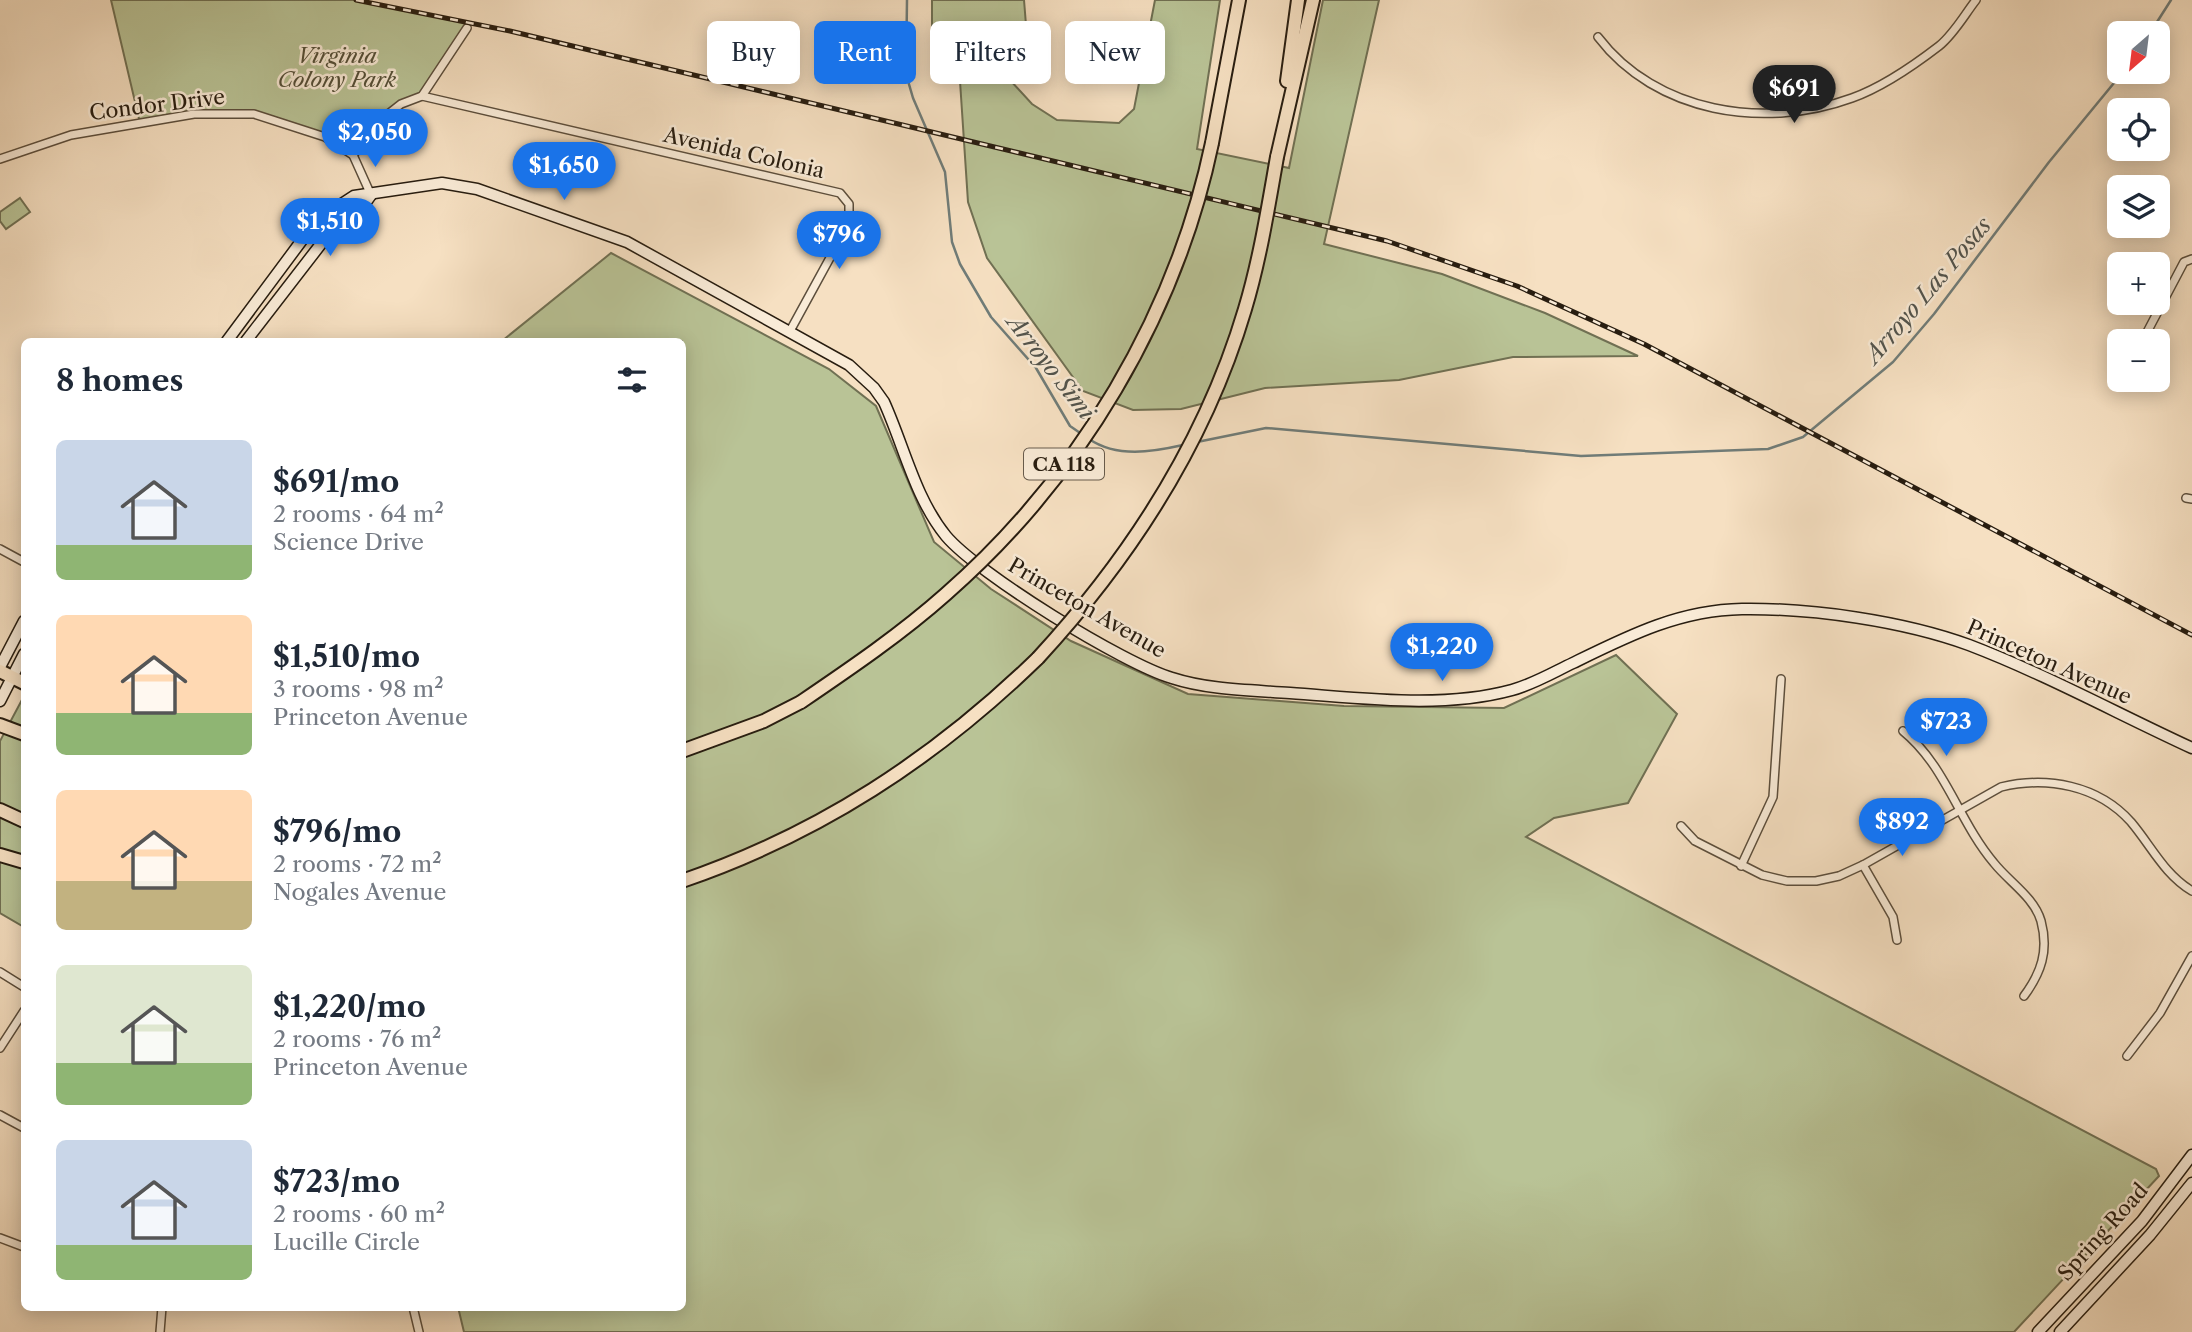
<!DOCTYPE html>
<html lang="en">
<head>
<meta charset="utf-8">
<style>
	body { margin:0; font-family:"Libre Caslon Text",serif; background:#f2f2f3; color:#1f2937; height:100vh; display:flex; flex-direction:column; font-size:26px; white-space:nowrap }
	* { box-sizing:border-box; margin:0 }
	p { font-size:23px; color:#747a83 }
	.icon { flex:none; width:38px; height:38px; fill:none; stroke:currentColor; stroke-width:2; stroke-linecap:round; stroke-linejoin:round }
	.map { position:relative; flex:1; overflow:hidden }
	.sheet { position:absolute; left:21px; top:338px; width:665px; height:973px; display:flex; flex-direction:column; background:#fff; border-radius:10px; box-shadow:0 4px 18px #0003 }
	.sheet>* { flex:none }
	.hud { position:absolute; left:707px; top:21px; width:665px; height:63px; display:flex; gap:14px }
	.needle { width:46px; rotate:208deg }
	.controls { position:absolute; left:2107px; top:21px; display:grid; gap:14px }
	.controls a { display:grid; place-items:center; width:63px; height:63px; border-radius:10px; background:#fff; box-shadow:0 4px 18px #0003; font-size:35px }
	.price { position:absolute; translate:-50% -60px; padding:0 16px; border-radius:24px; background:#1a73e8; color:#fff; font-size:23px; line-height:46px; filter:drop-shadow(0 2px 4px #0008) }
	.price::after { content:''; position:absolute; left:50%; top:42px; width:21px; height:16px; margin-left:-10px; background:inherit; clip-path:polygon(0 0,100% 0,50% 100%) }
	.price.on { background:#222; color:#fff }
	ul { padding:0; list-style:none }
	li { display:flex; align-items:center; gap:21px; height:175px; padding:0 35px }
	li span { display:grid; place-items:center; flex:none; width:196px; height:140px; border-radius:10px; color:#555 }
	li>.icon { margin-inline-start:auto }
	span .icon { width:84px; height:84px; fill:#fffc; stroke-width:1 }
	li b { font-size:30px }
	h2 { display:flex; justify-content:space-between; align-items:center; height:84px; padding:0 35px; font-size:30px }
	.tag { padding:0 24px; border-radius:10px; background:#fff; box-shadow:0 4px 18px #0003; font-size:24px; line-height:63px }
	.tag.on { background:#1a73e8; color:#fff }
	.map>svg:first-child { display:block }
	.green { fill:#b9c396; stroke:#707053; stroke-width:2 }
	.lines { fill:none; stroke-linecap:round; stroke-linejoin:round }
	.stream { stroke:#707c78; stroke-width:2.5 }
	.street-casing { stroke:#5c4e3c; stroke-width:10 }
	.secondary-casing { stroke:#281d10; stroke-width:13 }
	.highway-casing { stroke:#281d10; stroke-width:16 }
	.street { stroke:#f9ebd7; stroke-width:7 }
	.secondary { stroke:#f9ebd7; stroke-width:10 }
	.highway { stroke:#f6e0c2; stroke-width:12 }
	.rail-casing { stroke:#281d10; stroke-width:5 }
	.rail { stroke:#f9ebd7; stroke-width:2.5; stroke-dasharray:8; stroke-linecap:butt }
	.highway-bridge-casing { stroke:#281d10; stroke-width:16; stroke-linecap:butt }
	.highway-bridge { stroke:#f6e0c2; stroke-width:12 }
	.labels { text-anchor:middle; stroke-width:5; stroke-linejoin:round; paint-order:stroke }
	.shield { fill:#f9ebd7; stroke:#675b4c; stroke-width:2 }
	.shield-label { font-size:19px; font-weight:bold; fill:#281d10 }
	.park-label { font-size:21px; font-style:italic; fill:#544f38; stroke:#f9ebd7 }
	.street-label { font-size:21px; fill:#281d10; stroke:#f9ebd7 }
	.water-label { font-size:23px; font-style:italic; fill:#52544d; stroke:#f9ebd7 }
</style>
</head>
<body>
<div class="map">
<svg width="2192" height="1332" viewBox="0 0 2192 1332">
	<rect width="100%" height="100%" fill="#f6e0c2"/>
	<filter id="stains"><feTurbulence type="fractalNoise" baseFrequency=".00286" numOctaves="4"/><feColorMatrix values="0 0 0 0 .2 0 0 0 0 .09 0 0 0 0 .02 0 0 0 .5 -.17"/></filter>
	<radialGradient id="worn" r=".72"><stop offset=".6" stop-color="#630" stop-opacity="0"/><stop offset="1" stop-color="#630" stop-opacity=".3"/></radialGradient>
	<!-- green -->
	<g class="green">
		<path d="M111 0H356L471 23 422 96 401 104 353 155C317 132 275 113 232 112 202 111 169 119 140 123Z"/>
		<polygon points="932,0 1024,0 1026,25 989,57 1032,104 1057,120 1119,123 1134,109 1155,0 1220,0 1197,149 1289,168 1323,0 1379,0 1324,244 1442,274 1545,313 1638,356 1513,357 1399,380 1265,388 1181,409 1133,410 1083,391 987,258 968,202 960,81 932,29"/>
		<polygon points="20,198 30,212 6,229 0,221 0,212"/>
		<polygon points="611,253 829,369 876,406 934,542 991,589 1071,641 1188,694 1344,706 1504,708 1616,655 1677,714 1628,803 1554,818 1526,837 2156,1169 2159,1176 2014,1332 464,1332 458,1307 682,1307 682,341 502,341"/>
		<polygon points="24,696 24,927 0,913 0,741"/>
	</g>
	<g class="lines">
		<!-- stream -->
		<g class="stream">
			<polyline points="907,0 906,74 913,98 945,172 952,242 960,264 991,317 1036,368 1070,426 1083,435"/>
			<polyline points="2150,33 2171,0"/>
			<path d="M1089 439C1117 458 1152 452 1183 445"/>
			<polyline points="1197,442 1266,428 1581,456 1768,449 1803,437 1893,362 1934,314 2049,162 2123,72"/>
		</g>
		<!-- street casing -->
		<g class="street-casing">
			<g id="street">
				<path d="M1598 37C1656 113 1764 130 1852 98 1883 87 1913 66 1939 46 1954 34 1965 14 1976 0"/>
				<polyline points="422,96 840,193 849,204 849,223 790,331"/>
				<polyline points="353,155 387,115 401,104 422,96 467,28"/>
				<polyline points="0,159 71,135 194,114 254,114 325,137 353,155 371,195"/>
				<polyline points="2145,336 2184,262 2192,259"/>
				<polyline points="2186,498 2192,499"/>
				<polyline points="0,549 24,562"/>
				<path d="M1903 731C1946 766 1959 822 1994 863 2009 882 2034 897 2041 921 2049 951 2041 973 2024 996"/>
				<path d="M1681 826 1695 841 1762 875 1787 881H1816L1839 876 1863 865 2001 787C2047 776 2098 785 2131 822 2152 847 2164 874 2192 891"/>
				<polyline points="1863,865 1893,917 1897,940"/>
				<polyline points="1741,866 1773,797 1781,679"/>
				<polyline points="0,972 24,987"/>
				<polyline points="0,1048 24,1011"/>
				<polyline points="2127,1056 2160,1013 2192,956"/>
				<polyline points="0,1115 24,1128"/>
				<polyline points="0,1238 24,1247"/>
				<polyline points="413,1307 419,1332"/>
				<polyline points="160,1332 162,1307"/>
			</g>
		</g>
		<!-- secondary casing -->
		<g class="secondary-casing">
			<g id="secondary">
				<path d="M227 341 311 228 331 211 354 196 442 183 477 189 627 242 849 365 874 388 884 402C904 446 915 498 946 536 978 574 1124 664 1172 678 1209 690 1251 690 1290 693 1362 698 1442 709 1512 690 1534 684 1554 672 1573 663 1628 636 1679 610 1742 609 1812 608 1903 621 1969 645 2045 674 2118 714 2192 748"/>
				<polyline points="246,341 324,240 361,209 371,195"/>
				<polyline points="0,667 24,621"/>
				<polyline points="0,701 24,654"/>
				<polyline points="2038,1332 2142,1221 2192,1155"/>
				<polyline points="2060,1332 2150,1235 2192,1183"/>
			</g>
		</g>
		<!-- highway casing -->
		<g class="highway-casing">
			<g id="highway">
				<polyline points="1287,81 1298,0"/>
				<polyline points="1212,143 1239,0"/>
				<polyline points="1277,157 1313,0"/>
				<polyline points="0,671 24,683"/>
				<polyline points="0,725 24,734"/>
				<polyline points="682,751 764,721 801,702"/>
				<polyline points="0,810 24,821"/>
				<polyline points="0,855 24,862"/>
				<path d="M682 881C819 834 934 759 1038 658"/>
			</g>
		</g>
		<!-- street -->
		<use href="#street" class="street"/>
		<!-- secondary -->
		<use href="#secondary" class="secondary"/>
		<!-- highway -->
		<use href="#highway" class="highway"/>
		<!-- rail casing -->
		<g class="rail-casing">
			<polyline id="rail" points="356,0 510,31 1387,241 1517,286 1644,344 2192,635"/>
		</g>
		<!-- rail -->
		<use href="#rail" class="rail"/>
		<!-- highway-bridge casing -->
		<g class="highway-bridge-casing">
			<g id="highway-bridge">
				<path d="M1038 658C1131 557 1206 441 1245 309 1260 259 1268 208 1277 157"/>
				<path d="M801 702C851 668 901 634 946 594 1079 478 1176 315 1212 143"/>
			</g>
		</g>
		<!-- highway-bridge -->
		<use href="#highway-bridge" class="highway-bridge"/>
	</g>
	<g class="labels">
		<!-- shield labels -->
		<rect class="shield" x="1024" y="448.5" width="80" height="31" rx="5"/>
		<g class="shield-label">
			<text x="1064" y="471">CA 118</text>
		</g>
		<!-- park labels -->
		<g class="park-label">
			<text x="337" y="63">Virginia<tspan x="337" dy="24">Colony Park</tspan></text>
		</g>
		<!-- street labels -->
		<g class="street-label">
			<text transform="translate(157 105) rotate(-7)" y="7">Condor Drive</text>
			<text transform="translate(744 153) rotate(13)" y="7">Avenida Colonia</text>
			<text transform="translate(1087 608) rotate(30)" y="7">Princeton Avenue</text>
			<text transform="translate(2049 662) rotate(24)" y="7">Princeton Avenue</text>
			<text transform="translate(2103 1232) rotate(-48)" y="7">Spring Road</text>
		</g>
		<!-- water labels -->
		<g class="water-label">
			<text transform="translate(1928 290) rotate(-50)" y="8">Arroyo Las Posas</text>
			<text transform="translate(1051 367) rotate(52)" y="8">Arroyo Simi</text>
		</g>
	</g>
	<rect width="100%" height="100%" filter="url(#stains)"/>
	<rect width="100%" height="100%" fill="url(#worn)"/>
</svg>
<div class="controls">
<a><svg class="needle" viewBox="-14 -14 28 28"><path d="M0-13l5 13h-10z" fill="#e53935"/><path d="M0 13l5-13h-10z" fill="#747a83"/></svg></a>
<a><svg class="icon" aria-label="locate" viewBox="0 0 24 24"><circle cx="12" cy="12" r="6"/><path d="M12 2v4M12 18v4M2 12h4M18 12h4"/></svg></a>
<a><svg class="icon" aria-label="layers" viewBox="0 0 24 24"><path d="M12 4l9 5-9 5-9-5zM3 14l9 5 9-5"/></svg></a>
<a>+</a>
<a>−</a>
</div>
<b class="price on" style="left:1794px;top:125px">$691</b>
<b class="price" style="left:375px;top:169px">$2,050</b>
<b class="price" style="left:564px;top:202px">$1,650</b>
<b class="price" style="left:330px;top:258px">$1,510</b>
<b class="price" style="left:839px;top:271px">$796</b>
<b class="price" style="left:1442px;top:683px">$1,220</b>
<b class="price" style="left:1946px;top:758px">$723</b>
<b class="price" style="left:1902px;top:858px">$892</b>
<div class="hud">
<a class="tag">Buy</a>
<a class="tag on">Rent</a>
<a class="tag">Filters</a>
<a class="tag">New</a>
</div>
<section class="sheet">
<h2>8 homes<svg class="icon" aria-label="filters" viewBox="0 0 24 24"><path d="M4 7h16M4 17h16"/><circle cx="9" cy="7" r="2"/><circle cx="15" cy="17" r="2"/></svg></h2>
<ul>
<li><span style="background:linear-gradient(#c9d6e8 75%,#8fb573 0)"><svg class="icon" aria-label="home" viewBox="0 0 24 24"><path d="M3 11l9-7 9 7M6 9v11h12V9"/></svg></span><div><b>$691/mo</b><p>2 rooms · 64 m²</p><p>Science Drive</p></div></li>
<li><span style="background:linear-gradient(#ffd9b3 70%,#8fb573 0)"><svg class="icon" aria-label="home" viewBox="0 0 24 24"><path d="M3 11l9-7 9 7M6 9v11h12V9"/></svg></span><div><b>$1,510/mo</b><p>3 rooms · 98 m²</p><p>Princeton Avenue</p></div></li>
<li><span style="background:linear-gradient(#ffd9b3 65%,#c2b280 0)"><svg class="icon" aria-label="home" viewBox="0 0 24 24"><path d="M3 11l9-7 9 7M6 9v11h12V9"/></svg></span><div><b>$796/mo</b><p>2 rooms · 72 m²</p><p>Nogales Avenue</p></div></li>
<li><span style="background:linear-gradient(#dfe7d0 70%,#8fb573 0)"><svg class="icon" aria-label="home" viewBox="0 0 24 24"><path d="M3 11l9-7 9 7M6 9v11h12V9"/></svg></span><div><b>$1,220/mo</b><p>2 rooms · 76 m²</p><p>Princeton Avenue</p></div></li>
<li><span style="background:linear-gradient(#c9d6e8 75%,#8fb573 0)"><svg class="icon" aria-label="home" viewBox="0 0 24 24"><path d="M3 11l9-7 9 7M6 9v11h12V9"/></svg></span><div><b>$723/mo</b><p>2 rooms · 60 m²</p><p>Lucille Circle</p></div></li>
</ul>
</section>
</div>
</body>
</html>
